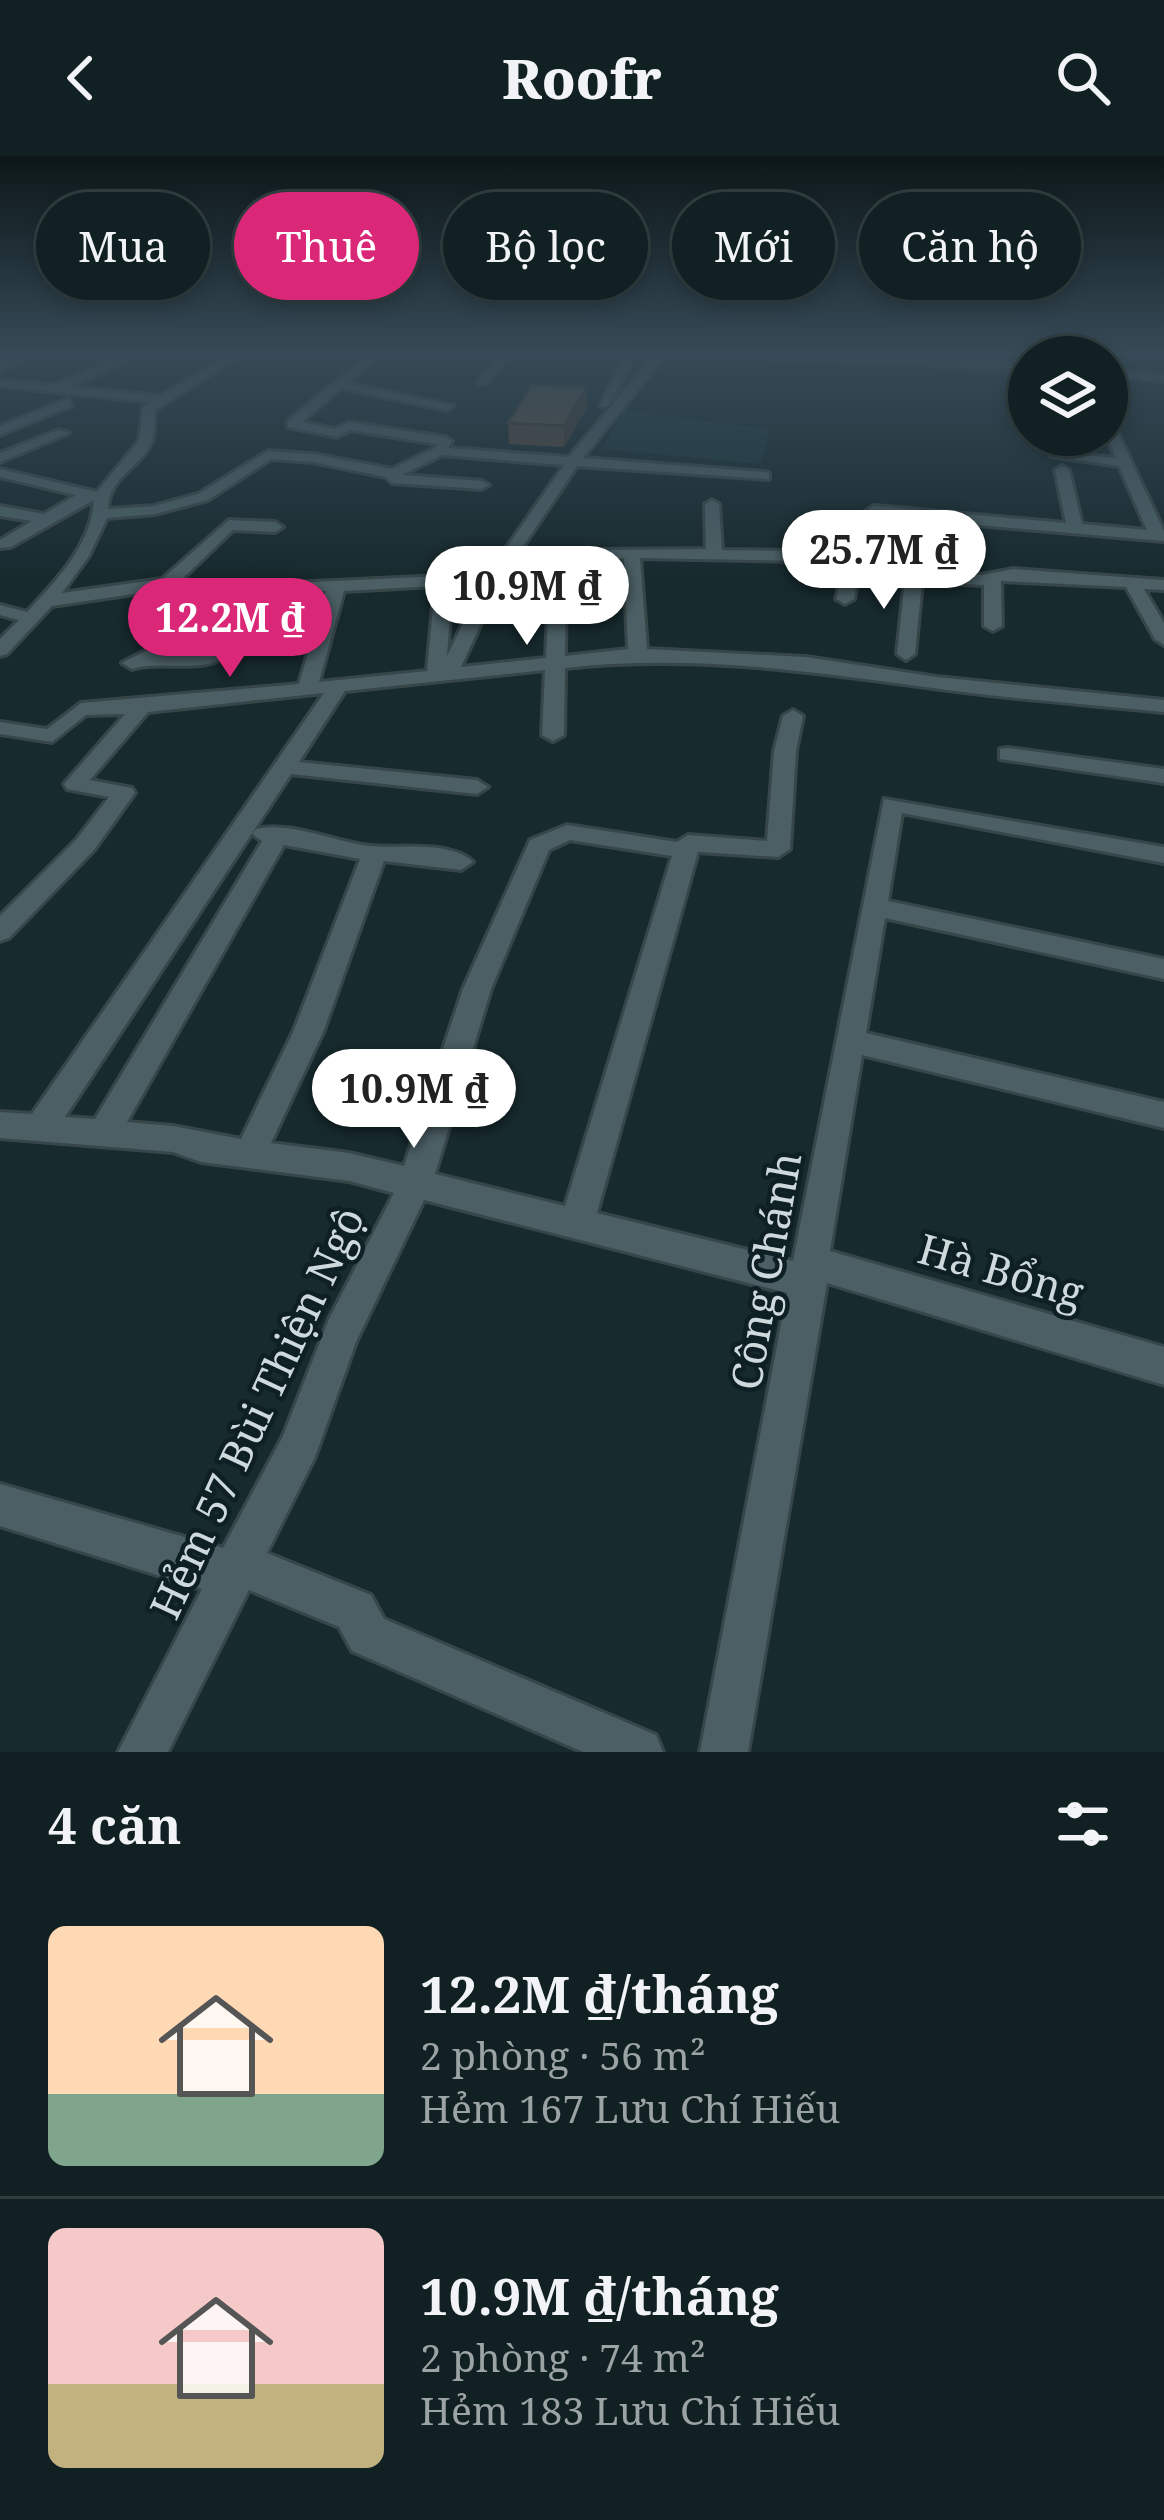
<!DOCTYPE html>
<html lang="vi">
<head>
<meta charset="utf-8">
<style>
	body { margin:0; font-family:"Noto Serif",serif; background:#1e2d2f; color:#f1f3f6; height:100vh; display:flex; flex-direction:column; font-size:45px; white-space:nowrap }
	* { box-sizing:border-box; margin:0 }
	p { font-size:39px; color:#9ca3a5 }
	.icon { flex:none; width:66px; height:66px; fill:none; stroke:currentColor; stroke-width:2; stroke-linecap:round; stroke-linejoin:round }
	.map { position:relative; height:1596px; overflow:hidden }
	.sheet { display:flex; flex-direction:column; background:#112022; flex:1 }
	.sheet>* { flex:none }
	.guide { position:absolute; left:36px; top:36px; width:1092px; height:108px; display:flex; gap:24px }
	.fabs { position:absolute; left:1008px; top:180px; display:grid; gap:24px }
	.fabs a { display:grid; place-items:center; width:120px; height:120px; border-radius:50%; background:#112022; box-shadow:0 6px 18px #0003,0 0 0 3px #303e40; font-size:60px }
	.price { position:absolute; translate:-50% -102px; padding:0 27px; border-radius:42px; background:#fff; color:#222; font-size:39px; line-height:78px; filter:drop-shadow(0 3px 6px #0008) }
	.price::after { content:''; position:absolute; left:50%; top:72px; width:36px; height:27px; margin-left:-18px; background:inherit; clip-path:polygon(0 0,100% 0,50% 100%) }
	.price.current { background:#db2777; color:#fff }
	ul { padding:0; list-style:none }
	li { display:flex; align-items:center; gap:36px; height:300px; padding:0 48px }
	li+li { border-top:3px solid #303e40 }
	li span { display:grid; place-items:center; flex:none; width:336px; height:240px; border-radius:18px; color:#555 }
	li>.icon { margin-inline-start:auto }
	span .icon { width:144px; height:144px; fill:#fffc; stroke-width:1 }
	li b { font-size:51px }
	h2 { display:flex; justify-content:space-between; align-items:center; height:144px; padding:0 48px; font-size:51px }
	.pill { padding:0 42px; border-radius:54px; background:#112022; box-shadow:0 6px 18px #0003,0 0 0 3px #303e40; font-size:42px; line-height:108px }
	.pill.current { background:#db2777; color:#fff }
	header { display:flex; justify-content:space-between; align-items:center; height:156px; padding:0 48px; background:#112022; font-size:54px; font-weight:800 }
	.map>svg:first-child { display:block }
	.built { fill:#1a353a }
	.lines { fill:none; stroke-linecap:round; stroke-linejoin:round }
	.minor-casing { stroke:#374649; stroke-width:6 }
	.minor { fill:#4b5f64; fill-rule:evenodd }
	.wall { fill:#50453b }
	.shaded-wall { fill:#413830 }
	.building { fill:#5d5045; stroke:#413830; stroke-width:3 }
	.labels { text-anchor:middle; stroke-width:9; stroke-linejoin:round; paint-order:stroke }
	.near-street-label { font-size:42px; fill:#ced9dc; stroke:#0e2024 }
</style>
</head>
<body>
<header><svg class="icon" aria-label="back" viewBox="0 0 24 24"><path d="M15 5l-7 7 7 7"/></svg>Roofr<svg class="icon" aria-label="search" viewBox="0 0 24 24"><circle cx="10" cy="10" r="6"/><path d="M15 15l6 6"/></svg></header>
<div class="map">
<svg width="1164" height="1596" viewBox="0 0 1164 1596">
	<rect width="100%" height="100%" fill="#172a2e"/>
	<!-- built -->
	<polygon class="built" points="624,255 769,273 761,308 602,293"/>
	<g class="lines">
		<!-- minor casing -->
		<g class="minor-casing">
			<g id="minor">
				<polygon points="21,198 35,198 0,215 0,208"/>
				<path d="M79 198 127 204 70 231 160 240 231 198H243L155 254C154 263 155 276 152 285 142 311 108 321 108 353L154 350 198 338 268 295 313 298 392 313 435 292 437 288 351 274 337 281 288 271V265L369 198H380L348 227 453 250 447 254 341 232 302 266 335 273 349 266 445 281 452 285 448 292 569 301 655 198H666L583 302 764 316 769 317V323L577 310 510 410 594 394 706 393 705 348 712 344 719 348 722 394 797 395 922 416 982 419 1013 413 1164 424V434L1144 433 1164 467V489L1155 483 1126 431 1001 425 1002 470 993 475 984 470V429L922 426 915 498 906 504 897 498 905 423 859 415 854 443 845 448 836 443 843 413 797 405 640 402 647 493 806 501 937 521 1164 544V556C1087 548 1010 543 933 532 810 515 689 498 565 512L564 579 553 585 542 579 545 514 345 535 299 606 477 624 488 631 477 638 291 618 65 961 95 963 262 685 252 678 256 673C291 665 335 686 370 690 400 693 450 684 473 706L461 714 384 705 324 874 271 987 349 997 404 1010 463 833 530 684 567 669 677 686 688 679 767 685 774 595 783 560 793 554 803 560 796 595 790 693 778 701 698 696 597 1057 793 1105 884 643 1164 691V707L902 657 888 745 1164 803V823L885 762 866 877 1164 946V972L862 899 830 1095 1164 1191V1229L827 1127 748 1596H700L787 1137 424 1044 356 1186 315 1301 267 1397 371 1439 384 1463 656 1579 663 1596H583L352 1495 339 1471 249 1434 168 1596H118L202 1433 0 1370V1328L223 1392 283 1280 329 1163 394 1037 349 1025 201 1006 173 996 0 982V956L32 958 324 537 148 556 90 624 132 632 135 637 94 694 9 782 0 785V760L76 684 109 641 67 633 64 628 125 558 86 559 52 586 0 578V566L47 573 81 547 299 528 326 435 254 439 222 502C200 517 159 504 132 513L122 507 145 495 207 496 237 438 167 433 52 450 7 498 0 500V483L19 464 0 459V449L27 456C56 425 92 388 94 344L11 391 0 392V384L32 365 0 360V350L44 358 76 339 0 321V313L97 336 139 285 143 252 151 246 0 230V224L54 229 110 205ZM442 299 564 309 491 414 464 419 248 429 181 424 233 374 275 376 283 371 275 366 229 364 162 423 62 437 89 400 107 362 155 358 208 344 271 303 313 306 386 321 392 327 482 333 489 329 482 325 402 319ZM624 402 628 493 565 500 566 409ZM550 412 546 502 461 511 502 422ZM484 425 447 500 452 430ZM435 430 427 515 319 526 344 435ZM570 684 672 700 565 1050 435 1018 491 833 549 694ZM284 689 360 703 294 874 241 983 173 970 127 966Z"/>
				<polygon points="500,198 511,198 486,227 478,227"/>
				<polygon points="626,198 636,198 608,250 600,250"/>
				<polygon points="754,198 1029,208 1029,214 759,201"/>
				<polygon points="1107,214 1164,219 1164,225 1107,220"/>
				<polygon points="68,243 72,250 0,279 0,270"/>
				<polygon points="1107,263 1113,267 1164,375 1164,385 874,360 866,355 874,350 1066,367 1055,314 1062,310 1069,314 1082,368 1147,374 1119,310 1051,300 1050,292 1057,288 1064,297 1116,302 1106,279"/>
				<polygon points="58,274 69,277 0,306 0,297"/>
				<polygon points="1008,592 1164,613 1164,627 1000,603 1000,593"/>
			</g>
		</g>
		<!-- minor -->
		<use href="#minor" class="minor"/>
	</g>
	<!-- wall -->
	<polygon class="wall" points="587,251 564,291 509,288 508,267"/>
	<!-- shaded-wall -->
	<polygon class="shaded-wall" points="587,231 587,251 564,291 564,270"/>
	<!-- building -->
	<polygon class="building" points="532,229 587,231 564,270 508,267"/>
	<!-- sky -->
	<linearGradient id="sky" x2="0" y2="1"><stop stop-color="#0d1719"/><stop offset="0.47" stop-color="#364a57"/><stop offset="1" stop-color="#364a57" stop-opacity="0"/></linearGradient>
	<rect width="1164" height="421" fill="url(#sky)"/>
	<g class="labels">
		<!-- near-street labels -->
		<g class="near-street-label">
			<text transform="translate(766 1115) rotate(-80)" y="15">Công Chánh</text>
			<text transform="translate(1001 1115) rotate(16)" y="15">Hà Bổng</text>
			<text transform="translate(257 1257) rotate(-65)" y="15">Hẻm 57 Bùi Thiện Ngộ</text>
		</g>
	</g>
</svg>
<div class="fabs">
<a><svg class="icon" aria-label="layers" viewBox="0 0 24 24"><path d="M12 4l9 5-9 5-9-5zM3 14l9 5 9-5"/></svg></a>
</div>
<b class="price" style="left:884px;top:456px">25.7M ₫</b>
<b class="price" style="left:527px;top:492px">10.9M ₫</b>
<b class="price current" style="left:230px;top:524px">12.2M ₫</b>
<b class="price" style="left:414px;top:995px">10.9M ₫</b>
<div class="guide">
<a class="pill">Mua</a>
<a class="pill current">Thuê</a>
<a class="pill">Bộ lọc</a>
<a class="pill">Mới</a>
<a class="pill">Căn hộ</a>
</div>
</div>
<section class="sheet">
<h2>4 căn<svg class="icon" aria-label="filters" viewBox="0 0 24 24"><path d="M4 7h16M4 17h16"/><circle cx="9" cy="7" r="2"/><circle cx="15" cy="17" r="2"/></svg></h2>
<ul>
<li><span style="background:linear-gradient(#ffd9b3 70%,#7fa58c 0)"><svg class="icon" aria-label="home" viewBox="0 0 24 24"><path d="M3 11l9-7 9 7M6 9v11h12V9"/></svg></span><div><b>12.2M ₫/tháng</b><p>2 phòng · 56 m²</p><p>Hẻm 167 Lưu Chí Hiếu</p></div></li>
<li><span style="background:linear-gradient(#f6c9c9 65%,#c2b280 0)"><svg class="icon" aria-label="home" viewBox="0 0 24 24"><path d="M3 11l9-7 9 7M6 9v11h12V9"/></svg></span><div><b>10.9M ₫/tháng</b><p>2 phòng · 74 m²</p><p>Hẻm 183 Lưu Chí Hiếu</p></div></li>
</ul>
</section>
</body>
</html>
